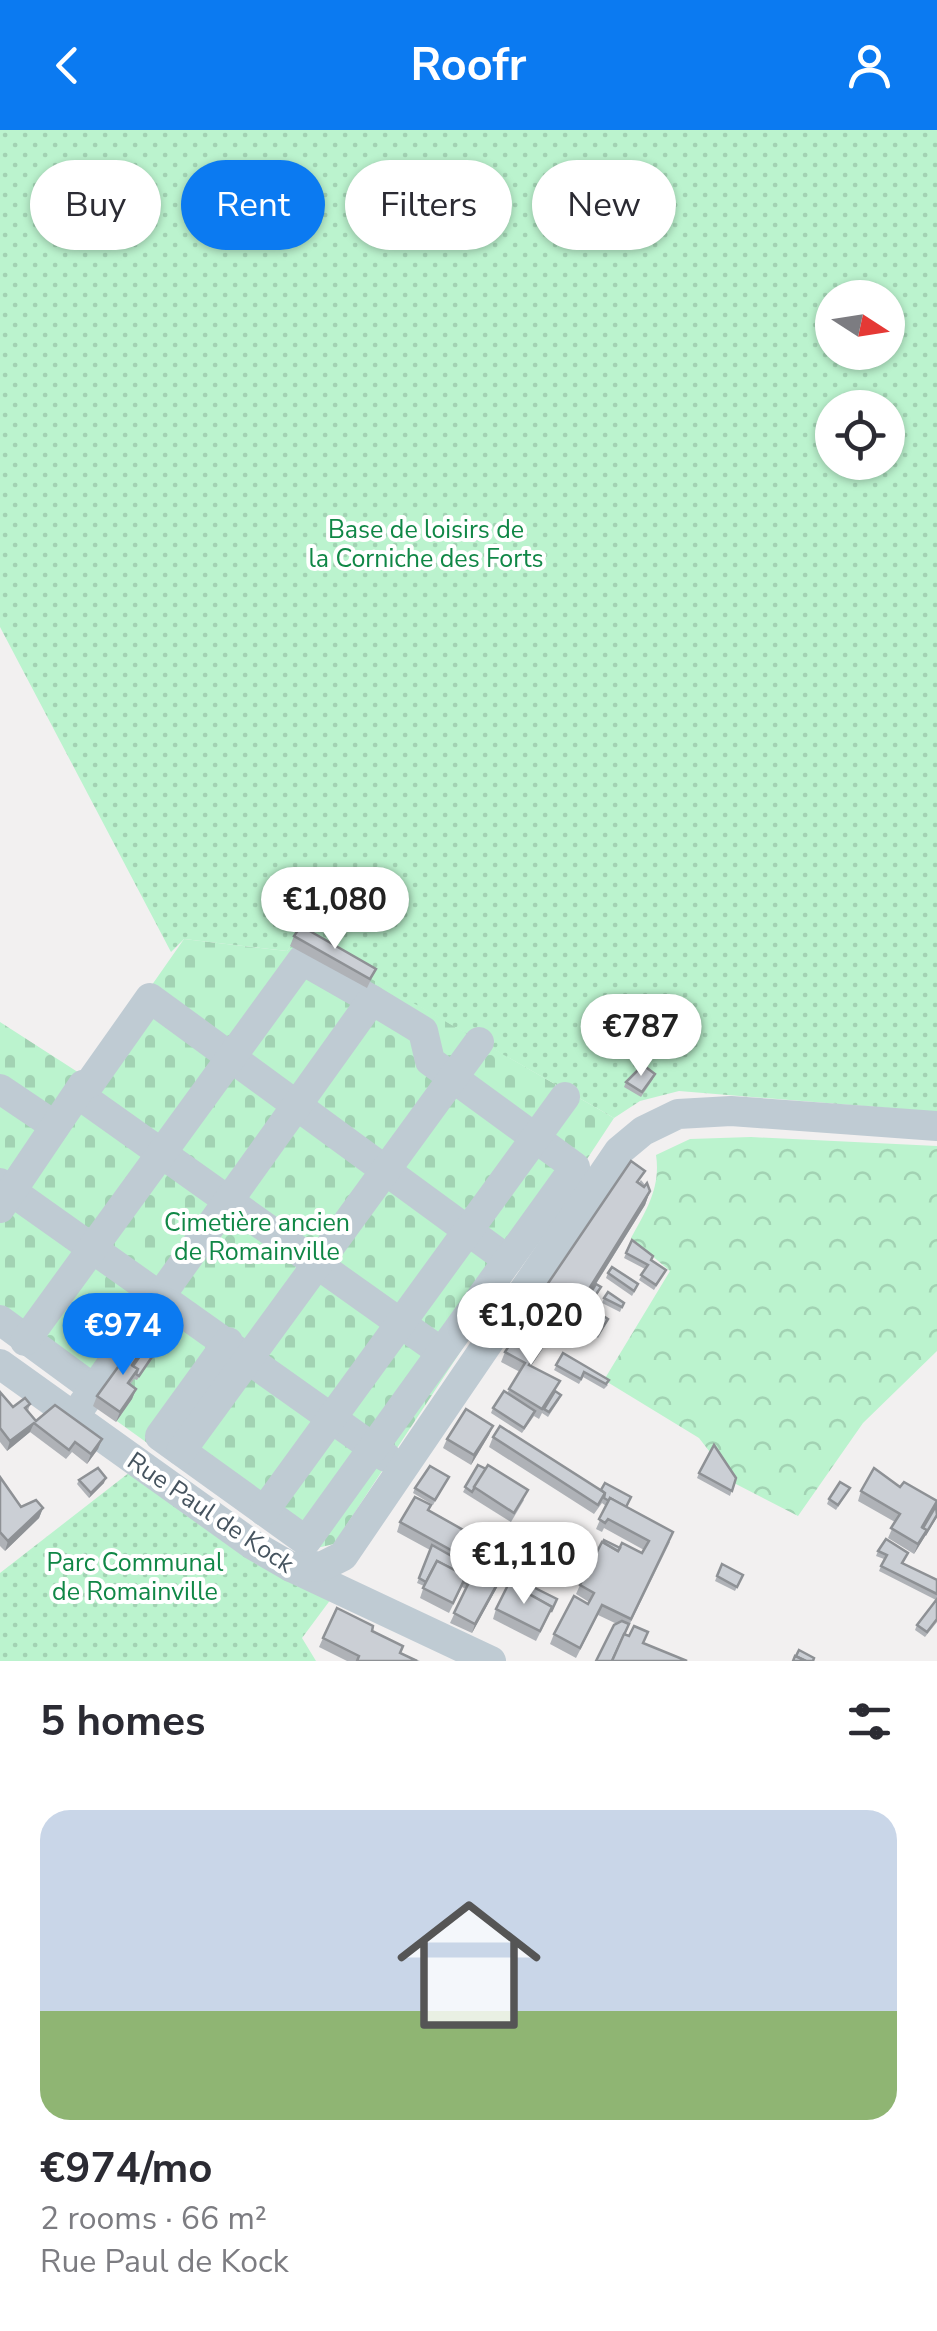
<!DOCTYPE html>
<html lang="en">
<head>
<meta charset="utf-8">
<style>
	body { margin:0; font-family:"Nunito Sans",sans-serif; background:#f7f7f7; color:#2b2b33; height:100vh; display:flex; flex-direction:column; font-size:38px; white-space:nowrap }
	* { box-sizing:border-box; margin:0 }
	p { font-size:32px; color:#7c7c81 }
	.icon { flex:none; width:55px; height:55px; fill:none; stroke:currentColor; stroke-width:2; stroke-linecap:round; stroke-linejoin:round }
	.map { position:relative; height:1531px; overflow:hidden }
	.drawer { display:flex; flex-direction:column; background:#fff; flex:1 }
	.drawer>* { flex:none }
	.top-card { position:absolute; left:30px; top:30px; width:878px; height:90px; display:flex; gap:20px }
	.needle { width:65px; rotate:102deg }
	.fabs { position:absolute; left:815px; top:150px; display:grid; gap:20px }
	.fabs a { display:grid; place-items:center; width:90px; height:90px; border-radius:50%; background:#fff; box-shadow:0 2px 8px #0004; font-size:50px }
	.price { position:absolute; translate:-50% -85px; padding:0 22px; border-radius:35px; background:#fff; color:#222; font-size:32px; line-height:65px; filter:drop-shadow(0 2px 5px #0008) }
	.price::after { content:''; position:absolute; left:50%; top:60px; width:30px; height:22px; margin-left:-15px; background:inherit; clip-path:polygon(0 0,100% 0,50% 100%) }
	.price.active { background:#0b7af1; color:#fff }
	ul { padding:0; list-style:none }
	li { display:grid; align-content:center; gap:20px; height:530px; padding:0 40px }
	li span { display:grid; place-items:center; height:310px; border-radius:30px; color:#555 }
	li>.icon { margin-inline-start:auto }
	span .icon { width:180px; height:180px; fill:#fffc; stroke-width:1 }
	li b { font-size:42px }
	h2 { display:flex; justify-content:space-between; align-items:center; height:120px; padding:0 40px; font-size:42px }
	.chip { padding:0 35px; border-radius:45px; background:#fff; box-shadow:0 2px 8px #0004; font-size:35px; line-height:90px }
	.chip.active { background:#0b7af1; color:#fff }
	header { display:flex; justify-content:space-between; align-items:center; height:130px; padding:0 40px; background:#0b7af1; color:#fff; font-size:45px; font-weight:700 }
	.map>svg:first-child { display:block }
	.forest { fill:url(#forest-crowns) }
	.cemetery { fill:url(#cemetery-stones) }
	.park { fill:url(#park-dots); fill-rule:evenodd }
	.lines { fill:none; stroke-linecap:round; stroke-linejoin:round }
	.minor { stroke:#bfcbd3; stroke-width:30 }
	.wall { fill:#afb2b7 }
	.shaded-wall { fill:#8e9195 }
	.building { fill:#cbcfd5; stroke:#8e9195; stroke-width:2.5 }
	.labels { text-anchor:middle; stroke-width:8; stroke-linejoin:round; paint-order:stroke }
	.park-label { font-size:25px; fill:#108746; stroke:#fff }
	.street-label { font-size:25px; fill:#46545f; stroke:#fff }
</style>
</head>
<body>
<header><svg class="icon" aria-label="back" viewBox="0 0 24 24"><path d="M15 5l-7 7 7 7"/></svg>Roofr<svg class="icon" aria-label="person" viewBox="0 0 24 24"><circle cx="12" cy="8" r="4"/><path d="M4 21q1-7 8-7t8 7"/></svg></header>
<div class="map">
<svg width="937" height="1531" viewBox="0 0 937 1531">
	<defs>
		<pattern id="forest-crowns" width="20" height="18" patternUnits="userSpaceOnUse" patternTransform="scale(2.5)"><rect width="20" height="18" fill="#bbf3ce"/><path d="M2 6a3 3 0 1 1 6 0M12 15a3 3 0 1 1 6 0" fill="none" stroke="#a2d2b3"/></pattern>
		<pattern id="cemetery-stones" width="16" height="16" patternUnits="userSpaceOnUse" patternTransform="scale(2.5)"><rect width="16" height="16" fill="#bbf3ce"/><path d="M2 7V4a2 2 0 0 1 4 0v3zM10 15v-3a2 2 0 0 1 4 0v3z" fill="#a2d2b3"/></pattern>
		<pattern id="park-dots" width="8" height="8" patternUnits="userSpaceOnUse" patternTransform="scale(2.5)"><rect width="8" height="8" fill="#bbf3ce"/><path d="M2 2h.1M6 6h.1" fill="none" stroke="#a2d2b3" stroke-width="1.8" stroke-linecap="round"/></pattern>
	</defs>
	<rect width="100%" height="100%" fill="#f2f0f0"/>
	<!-- forest -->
	<path class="forest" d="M751 1007 937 1016V1221L863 1293 798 1386 734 1353 699 1308 604 1250 670 1141 631 1108C646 1081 661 1057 656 1025L690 1009Z"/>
	<!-- cemetery -->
	<polygon class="cemetery" points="298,806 614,988 334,1414 304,1421 278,1407 0,1207 0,892 87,948 184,809 287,821"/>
	<!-- park -->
	<g class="park">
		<path d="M0 0H937V982L679 961 640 971 614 988 298 807 287 821 184 809 171 822 0 497ZM832 168H888V222H832ZM832 278H888V332H832Z"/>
		<polygon points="130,1342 331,1469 302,1508 316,1531 0,1531 0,1443"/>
	</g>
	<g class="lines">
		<!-- minor -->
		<g class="minor">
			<polyline points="0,959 55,996"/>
			<polyline points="78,964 441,1222"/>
			<polyline points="0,1053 386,1327"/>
			<polyline points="0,1078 83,955 90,953 150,868 508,1130"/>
			<polyline points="0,1190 94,1259"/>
			<polyline points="25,1211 302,830 372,870"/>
			<polyline points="0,1234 253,1415 291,1437 491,1531"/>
			<polyline points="73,1288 372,870 423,901 430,931 575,1037 306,1411 160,1306 228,1212"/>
			<polyline points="181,1321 479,912"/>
			<polyline points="264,1381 565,967"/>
			<polyline points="291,1437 323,1436 343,1426 619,1021 643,1001 678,984 731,981 937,996"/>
		</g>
	</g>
	<!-- wall -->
	<g class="wall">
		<polygon points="294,806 376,839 367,858 290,816"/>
		<polygon points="653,949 641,967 624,957 626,952"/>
		<polygon points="641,1050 650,1061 645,1075 596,1154 599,1162 589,1176 608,1189 606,1194 598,1208 575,1188 564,1205 555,1199 550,1206 548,1204 543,1218 531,1236 556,1262 559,1270 548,1287 542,1283 539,1289 534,1286 522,1303 491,1283 493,1278 507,1263 520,1242 501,1232 505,1222 535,1201 537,1198 527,1191 532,1177"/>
		<polygon points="632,1110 651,1130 666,1140 654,1160 639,1150 645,1139 624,1128"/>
		<polygon points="608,1143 636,1159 632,1166 606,1148"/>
		<polygon points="604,1168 624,1173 620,1182 602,1173"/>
		<polygon points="147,1216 156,1221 154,1226 137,1250 134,1249 130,1255 136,1259 132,1269 116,1292 93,1276 97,1266"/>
		<polygon points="563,1223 608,1255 604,1259 583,1247 579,1254 554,1240"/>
		<polygon points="0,1262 13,1277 30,1274 28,1281 36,1291 102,1309 98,1319 87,1334 72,1322 66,1329 30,1302 7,1321 0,1312"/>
		<polygon points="493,1296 489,1305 471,1335 443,1318 447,1309"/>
		<polygon points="493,1307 627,1377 670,1412 625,1504 629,1506 648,1502 612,1531 617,1494 598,1485 576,1528 550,1514 554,1504 589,1472 576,1464 580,1455 620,1418 642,1423 644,1420 604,1398 602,1402 596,1399 606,1376 602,1373 594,1384 489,1317"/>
		<polygon points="478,1335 524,1370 511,1392 463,1362"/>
		<polygon points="699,1343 736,1348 730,1366 697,1348"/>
		<polygon points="0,1347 21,1377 43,1378 39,1388 5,1421 0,1416"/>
		<polygon points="449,1347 433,1375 413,1363 415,1358"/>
		<polygon points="79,1350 104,1353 89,1368 77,1354"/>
		<polygon points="900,1357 937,1374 937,1387 914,1424 888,1408 895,1392 858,1371 861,1361"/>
		<polygon points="850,1358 836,1380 827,1374 829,1369"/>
		<polygon points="431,1375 429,1381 512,1430 472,1503 450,1493 466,1459 462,1457 449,1483 420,1468 424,1456 417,1453 430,1420 397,1402 400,1392"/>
		<polygon points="878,1421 906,1428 903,1433 937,1450 937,1492 925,1507 915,1500 917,1495 936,1470 879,1441 884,1429 876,1426"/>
		<polygon points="722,1434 743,1445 735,1461 715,1451"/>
		<polygon points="557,1469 536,1511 493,1489 496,1479"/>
		<polygon points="372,1501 400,1523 420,1531 347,1531 319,1517 323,1508"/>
	</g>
	<!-- shaded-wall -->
	<g class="shaded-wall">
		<polygon points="650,1061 645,1075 564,1205 569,1191"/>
		<polygon points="547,1208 543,1218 525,1245 529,1235"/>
		<polygon points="136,1259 132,1269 116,1292 120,1282"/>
		<polygon points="34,1293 30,1302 7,1321 10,1311"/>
		<polygon points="493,1296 489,1305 471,1335 474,1325"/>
		<polygon points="102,1309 98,1319 87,1334 91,1324"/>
		<polygon points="106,1348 104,1353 89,1368 91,1363"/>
		<polygon points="43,1378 39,1388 5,1421 8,1411"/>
		<polygon points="937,1385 937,1387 914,1424 918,1414"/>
		<polygon points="516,1420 512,1430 472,1503 475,1494"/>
	</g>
	<!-- building -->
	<g class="building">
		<polygon points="301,796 376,839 370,849 294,806"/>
		<polygon points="643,935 655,944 642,962 626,952"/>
		<polygon points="631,1031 645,1041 637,1052 644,1057 647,1053 650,1061 569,1191 560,1185 555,1192 532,1177"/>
		<polygon points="632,1110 653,1126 651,1130 666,1140 656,1155 641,1145 648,1135 626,1123"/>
		<polygon points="612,1137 638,1154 634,1161 608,1143"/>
		<polygon points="596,1154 601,1157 588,1176 608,1189 599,1203 577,1184"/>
		<polygon points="608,1162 624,1173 622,1177 604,1168"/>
		<polygon points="523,1194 547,1208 529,1235 560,1251 542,1279 509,1259 525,1233 505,1222"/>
		<polygon points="540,1194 549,1199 545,1206 536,1200"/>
		<polygon points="142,1204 150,1209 132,1235 138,1239 128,1253 136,1259 120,1282 97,1266"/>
		<polygon points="147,1216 156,1221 139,1246 136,1244 138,1239 133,1236"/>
		<polygon points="563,1223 609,1250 606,1254 584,1242 581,1249 556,1235"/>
		<polygon points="504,1261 535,1281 524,1298 493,1278"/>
		<polygon points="555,1261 561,1265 549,1282 544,1279"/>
		<polygon points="0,1262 13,1277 25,1268 30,1274 25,1278 36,1291 55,1275 102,1309 91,1324 75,1312 69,1320 34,1293 10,1311 0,1298"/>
		<polygon points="466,1279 493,1296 474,1325 447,1309"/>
		<polygon points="500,1296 605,1363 598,1375 493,1307"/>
		<polygon points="714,1315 736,1348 732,1361 699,1343"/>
		<polygon points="478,1335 486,1339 472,1362 465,1357"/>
		<polygon points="488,1335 528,1360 514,1383 474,1357"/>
		<polygon points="430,1336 449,1347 435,1370 415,1358"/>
		<polygon points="98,1338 106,1348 91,1363 79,1350"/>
		<polygon points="874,1338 900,1357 904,1352 937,1371 922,1397 927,1400 918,1414 891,1398 900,1384 861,1361"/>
		<polygon points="0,1347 21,1377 36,1370 43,1378 8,1411 0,1402"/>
		<polygon points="840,1352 850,1358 838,1375 829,1369"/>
		<polygon points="605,1353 631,1367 626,1377 610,1368 609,1371 604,1368 605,1363 601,1360"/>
		<polygon points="415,1367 431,1375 428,1380 474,1406 478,1399 516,1420 475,1494 454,1483 474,1442 486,1448 489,1441 400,1392"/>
		<polygon points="610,1368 673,1402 631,1489 602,1475 580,1518 554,1504 574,1466 588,1474 594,1463 580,1455 602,1412 618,1421 622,1413 642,1423 649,1411 608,1389 605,1393 599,1389"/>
		<polygon points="936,1376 937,1385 925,1405 927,1400 923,1398"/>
		<polygon points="886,1409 908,1423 902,1433 937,1450 937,1464 881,1436 887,1425 878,1421"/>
		<polygon points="604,1410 620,1418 618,1421 603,1412"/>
		<polygon points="432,1415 487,1446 486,1448 474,1442 468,1454 464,1452 466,1446 437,1431 426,1452 419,1448"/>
		<polygon points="437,1431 466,1446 453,1473 423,1458"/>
		<polygon points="722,1434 743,1445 737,1457 717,1446"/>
		<polygon points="513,1447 557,1469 551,1482 552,1477 510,1453"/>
		<polygon points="509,1453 552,1477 540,1501 496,1479"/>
		<polygon points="937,1469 937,1489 927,1502 917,1495"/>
		<polygon points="337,1478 373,1496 372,1501 403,1516 400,1523 417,1531 357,1531 359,1526 323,1508"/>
		<polygon points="622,1491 629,1494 612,1531 596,1531 614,1495"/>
		<polygon points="634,1496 648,1502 643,1513 687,1531 612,1531 624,1504 629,1506"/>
		<polygon points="799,1520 814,1528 813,1531 806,1531 796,1526"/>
		<polygon points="795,1526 806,1531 793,1531"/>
	</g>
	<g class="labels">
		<!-- park labels -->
		<g class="park-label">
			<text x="426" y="408">Base de loisirs de<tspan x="426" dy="29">la Corniche des Forts</tspan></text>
			<text x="257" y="1101">Cimetière ancien<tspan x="257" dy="29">de Romainville</tspan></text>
			<text x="135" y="1441">Parc Communal<tspan x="135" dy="29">de Romainville</tspan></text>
		</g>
		<!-- street labels -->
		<g class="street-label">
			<text transform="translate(211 1382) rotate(34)" y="9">Rue Paul de Kock</text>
		</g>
	</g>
</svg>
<div class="fabs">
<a><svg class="needle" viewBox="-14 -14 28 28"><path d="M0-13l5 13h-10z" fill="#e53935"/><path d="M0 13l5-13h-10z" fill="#7c7c81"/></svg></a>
<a><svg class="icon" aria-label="locate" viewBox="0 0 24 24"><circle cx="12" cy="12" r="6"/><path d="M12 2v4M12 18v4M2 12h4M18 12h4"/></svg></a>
</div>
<b class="price" style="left:335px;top:822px">€1,080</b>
<b class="price" style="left:641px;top:949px">€787</b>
<b class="price" style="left:531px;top:1238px">€1,020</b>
<b class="price active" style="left:123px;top:1248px">€974</b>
<b class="price" style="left:524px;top:1477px">€1,110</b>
<div class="top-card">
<a class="chip">Buy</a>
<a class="chip active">Rent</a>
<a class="chip">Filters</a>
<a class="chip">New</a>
</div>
</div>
<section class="drawer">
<h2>5 homes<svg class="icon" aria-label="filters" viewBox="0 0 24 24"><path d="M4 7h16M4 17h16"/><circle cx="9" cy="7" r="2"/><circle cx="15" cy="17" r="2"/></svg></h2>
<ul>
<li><span style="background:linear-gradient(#c9d6e8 65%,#8fb573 0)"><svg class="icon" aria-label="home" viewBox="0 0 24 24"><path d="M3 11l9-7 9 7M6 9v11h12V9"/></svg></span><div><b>€974/mo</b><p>2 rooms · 66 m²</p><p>Rue Paul de Kock</p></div></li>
</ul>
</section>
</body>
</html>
